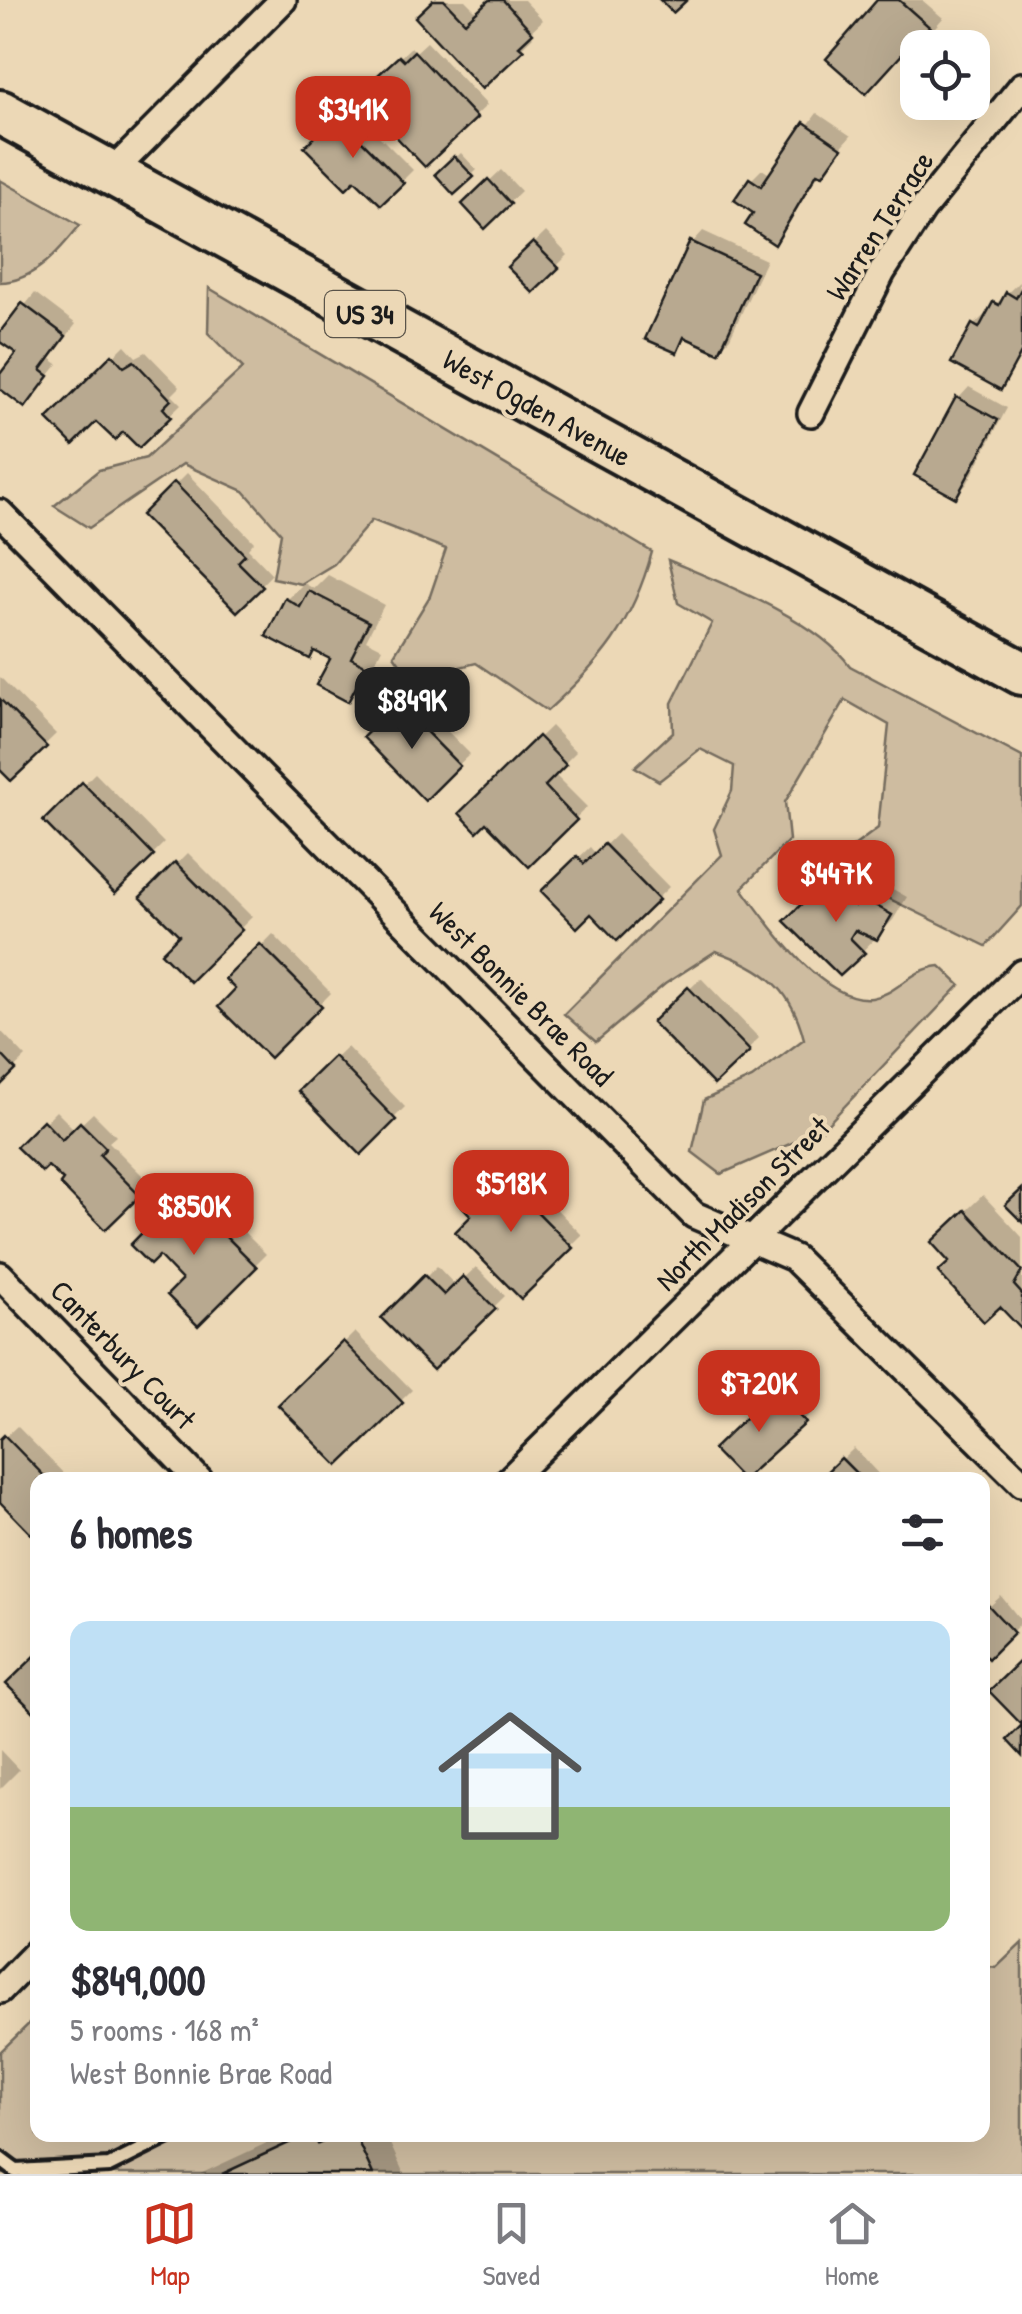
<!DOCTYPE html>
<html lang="en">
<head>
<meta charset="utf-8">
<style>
	body { margin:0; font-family:"Patrick Hand",sans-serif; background:#f7f7f7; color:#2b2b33; height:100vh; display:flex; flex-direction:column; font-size:38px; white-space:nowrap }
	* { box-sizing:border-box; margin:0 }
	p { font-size:32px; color:#7c7c81 }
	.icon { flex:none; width:55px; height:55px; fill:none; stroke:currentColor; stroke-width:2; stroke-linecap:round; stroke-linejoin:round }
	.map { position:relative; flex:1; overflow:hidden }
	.panel { position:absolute; left:30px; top:1472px; width:960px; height:670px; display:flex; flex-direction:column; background:#fff; border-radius:20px; box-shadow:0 10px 40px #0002 }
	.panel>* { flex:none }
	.buttons { position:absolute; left:900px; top:30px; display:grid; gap:20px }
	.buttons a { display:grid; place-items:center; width:90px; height:90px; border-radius:20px; background:#fff; box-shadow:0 10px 40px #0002; font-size:50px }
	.price { position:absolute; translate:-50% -85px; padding:0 22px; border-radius:20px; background:#c8321e; color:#fff; font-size:32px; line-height:65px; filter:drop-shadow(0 2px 5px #0008) }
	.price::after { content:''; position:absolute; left:50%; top:60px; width:30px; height:22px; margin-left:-15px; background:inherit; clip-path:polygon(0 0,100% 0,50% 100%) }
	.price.on { background:#222; color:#fff }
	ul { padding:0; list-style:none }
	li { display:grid; align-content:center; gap:20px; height:530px; padding:0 40px }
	li span { display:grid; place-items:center; height:310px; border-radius:20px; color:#555 }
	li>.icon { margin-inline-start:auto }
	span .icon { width:180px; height:180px; fill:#fffc; stroke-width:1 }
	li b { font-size:42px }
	h2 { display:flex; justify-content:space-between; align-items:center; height:120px; padding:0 40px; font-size:42px }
	.menu { display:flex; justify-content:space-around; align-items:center; height:140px; border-top:2px solid #e1e1e2; background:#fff; font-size:28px; color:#7c7c81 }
	.menu a { display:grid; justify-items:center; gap:5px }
	.menu .on { color:#c8321e }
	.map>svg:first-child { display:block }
	.green { fill:#cebca0; stroke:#756c5e; stroke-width:2.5 }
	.shadow { fill:#0003 }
	.building { fill:#b8a990; stroke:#1c1c1c; stroke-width:2.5 }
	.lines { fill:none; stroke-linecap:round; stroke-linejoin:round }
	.service-casing { stroke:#1c1c1c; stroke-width:20 }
	.minor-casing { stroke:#1c1c1c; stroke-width:32 }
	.primary-casing { stroke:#1c1c1c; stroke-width:50 }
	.service { stroke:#ecd8b6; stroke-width:12 }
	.minor { stroke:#ecd8b6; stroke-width:25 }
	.primary { stroke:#ecd8b6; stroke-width:42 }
	.labels { text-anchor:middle; stroke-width:8; stroke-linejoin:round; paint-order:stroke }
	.shield { fill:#ecd8b6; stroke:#5a544a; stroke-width:2.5 }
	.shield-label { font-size:28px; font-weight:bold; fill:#1c1c1c }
	.street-label { font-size:30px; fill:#1c1c1c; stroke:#ecd8b6 }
</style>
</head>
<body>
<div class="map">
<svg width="1022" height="2174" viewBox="0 0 1022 2174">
	<rect width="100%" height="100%" fill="#ecd8b6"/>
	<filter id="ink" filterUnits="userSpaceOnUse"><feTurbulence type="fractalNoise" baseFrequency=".01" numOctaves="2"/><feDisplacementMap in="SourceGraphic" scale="20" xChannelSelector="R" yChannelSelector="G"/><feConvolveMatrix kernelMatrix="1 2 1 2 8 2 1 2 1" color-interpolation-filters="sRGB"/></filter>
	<g filter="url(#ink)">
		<!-- green -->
		<g class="green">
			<path d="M0 180 80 225C61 249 34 282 0 282Z"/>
			<path d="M209 288 652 552C632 625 601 662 547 711L476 663 411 679 394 655 430 596 446 549 372 520 334 564 301 584 273 578 281 533 244 491 183 464 89 528 54 506 99 470 146 458 243 368 208 333Z"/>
			<path d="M668 560C722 583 816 619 850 666L1022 757V906L986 946 855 882 834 861 878 828 889 725 845 700 785 802 789 840 742 888C768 924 823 1004 872 998 896 995 910 969 940 966L960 985 822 1130 721 1174 692 1152 704 1100 752 1078 804 1039C791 987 764 968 716 951L665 984 596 1042 564 1014 722 855 714 829 732 791 734 766 700 749 659 781 635 767 673 732 672 703 712 623 678 603Z"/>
			<polygon points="1022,1943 1022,2174 0,2174 0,2052 37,2016 38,2135 982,2135 983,1966 996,1968"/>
		</g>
		<!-- shadow -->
		<g class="shadow">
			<polygon points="436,0 465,0 478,13 492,0 524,0 543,20 529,33 533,37 482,86"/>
			<polygon points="881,0 922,0 943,18 923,41"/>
			<polygon points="427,42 487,105 425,164 373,83 411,47 416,52"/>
			<polygon points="349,106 413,170 381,202 355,176 308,147"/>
			<polygon points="817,113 851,136 820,172 775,242 757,212 751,180 762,169 771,175"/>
			<polygon points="461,153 477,170 454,192 438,174"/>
			<polygon points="501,170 521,191 486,225 465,204"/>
			<polygon points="703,231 766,260 730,338 719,350 689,336 676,350 692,243"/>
			<polygon points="546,232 568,255 533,289 510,267"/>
			<polygon points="1019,282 1022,356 1000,387 974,325"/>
			<polygon points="35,293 76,324 50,358 58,364 25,404 0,386 0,378 19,353 0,336"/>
			<polygon points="125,345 136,357 146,352 180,387 172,395 181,404 139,445 123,428 96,418 50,419"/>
			<polygon points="969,387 1007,408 967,484 956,495 958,399"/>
			<polygon points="187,473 254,542 248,549 272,574 238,609 145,515"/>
			<polygon points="328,575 384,605 366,640 382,648 365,682 348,699 333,658 316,649 309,656 287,600 304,583 314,589"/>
			<polygon points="0,677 56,734 11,778 0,766"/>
			<polygon points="411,694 470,754 425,797 367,737"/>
			<polygon points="551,726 576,752 554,774 587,807 529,864 486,819 462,813"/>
			<polygon points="95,773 164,843 115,891 46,821"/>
			<polygon points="617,834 669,887 617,938 591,911 544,891 590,847 596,854"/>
			<polygon points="188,853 252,917 190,978 182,935 144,897"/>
			<polygon points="847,863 874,891 882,883 907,897 893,920 841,973 788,921"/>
			<polygon points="273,934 331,993 270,1055 239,989 229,979"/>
			<polygon points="701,978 759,1038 714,1082 656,1022"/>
			<polygon points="0,1030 26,1057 0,1082"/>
			<polygon points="347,1047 405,1107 361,1151 302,1091"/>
			<polygon points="56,1111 75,1130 93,1113 116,1136 109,1142 150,1183 105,1227 48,1162 20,1147"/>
			<polygon points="509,1161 582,1235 521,1295 464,1205"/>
			<polygon points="195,1183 266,1254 198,1322 186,1280 159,1253 133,1245"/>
			<polygon points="983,1195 1022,1237 1022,1327 952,1261 951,1225"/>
			<polygon points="437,1266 456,1286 476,1267 505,1296 433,1367 385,1318"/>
			<polygon points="355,1332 412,1390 338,1463 281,1405"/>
			<polygon points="787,1380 815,1410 745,1478 716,1449"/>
			<polygon points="17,1426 70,1480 38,1480 0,1498 0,1442"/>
			<polygon points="854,1448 884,1480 821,1480"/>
			<polygon points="1001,1596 1022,1622 988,1655 982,1650 982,1602 988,1608"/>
			<polygon points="0,1750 19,1770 0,1789"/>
			<polygon points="284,2135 386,2135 404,2174 200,2174"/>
		</g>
		<!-- building -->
		<g class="building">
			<polygon points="433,0 444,0 465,22 489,0 503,0 533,33 519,46 524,50 482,89 415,17"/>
			<polygon points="660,0 687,0 673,13"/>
			<polygon points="877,0 899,0 934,31 912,55 906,50 866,94 826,59"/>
			<polygon points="414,51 477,118 425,167 363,102 375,90 369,83 399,56 404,61"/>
			<polygon points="336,115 404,183 381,205 355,180 346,189 304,147"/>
			<polygon points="804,122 842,148 823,175 817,173 775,245 745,225 753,213 734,200 749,178 761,186"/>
			<polygon points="454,156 474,177 454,195 435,174"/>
			<polygon points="488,179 511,204 485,229 462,204"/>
			<polygon points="690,241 756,272 719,353 684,337 677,353 645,339"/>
			<polygon points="533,242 559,268 533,293 507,267"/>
			<polygon points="1022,287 1022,351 1001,390 951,363 972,324 979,328 993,302 999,305 1006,292 1016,298"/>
			<polygon points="22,303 66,336 41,370 49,376 25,408 0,389 0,374 16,353 0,342 0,332"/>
			<polygon points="112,354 124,367 134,361 171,400 163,408 171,417 139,448 123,432 115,440 96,422 73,445 47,419"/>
			<polygon points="956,397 998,420 956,498 914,475"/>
			<polygon points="174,482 245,555 238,562 263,587 237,612 141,515"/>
			<polygon points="309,591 369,622 351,658 367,666 348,702 316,685 330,659 314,651 310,659 266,636 285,598 300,607"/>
			<polygon points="0,699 47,747 11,781 0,770"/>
			<polygon points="398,703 460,766 425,801 363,737"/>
			<polygon points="538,736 566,765 545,786 577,820 529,867 486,823 477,832 459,813"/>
			<polygon points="82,782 154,856 115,894 43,821"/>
			<polygon points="604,844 659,900 617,941 591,914 577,928 541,891 577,856 584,864"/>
			<polygon points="175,862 242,930 190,982 161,953 179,935 140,897"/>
			<polygon points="828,878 855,906 863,898 892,915 877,940 855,930 850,938 865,953 840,976 784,921"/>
			<polygon points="260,944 322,1006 270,1058 218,1007 235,989 225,979"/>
			<polygon points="688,987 750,1051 714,1085 652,1022"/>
			<polygon points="0,1053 16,1070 0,1086"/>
			<polygon points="334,1056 396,1120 361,1155 298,1091"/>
			<polygon points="43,1120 62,1140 80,1122 106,1148 100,1155 140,1196 105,1230 60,1184 63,1180 48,1166 42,1172 16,1147"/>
			<polygon points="496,1170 573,1248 521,1299 455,1232 471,1216 461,1205"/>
			<polygon points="1022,1189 1022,1222 1005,1205"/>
			<polygon points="182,1192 257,1267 198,1326 167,1295 182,1280 159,1256 150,1265 130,1245"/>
			<polygon points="965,1210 1022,1271 1014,1285 1022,1294 1022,1330 1000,1307 984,1322 938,1272 949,1262 931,1242"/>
			<polygon points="424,1275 444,1295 463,1276 496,1309 433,1370 381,1318"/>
			<polygon points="343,1341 403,1403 338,1466 278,1405"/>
			<polygon points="774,1390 806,1423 743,1480 713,1449"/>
			<polygon points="4,1435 48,1480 38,1480 38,1527 31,1534 0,1502 0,1439"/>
			<polygon points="841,1458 863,1480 818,1480"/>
			<polygon points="988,1605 1014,1633 988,1659 982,1653 982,1611"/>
			<polygon points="38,1653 38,1716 6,1684"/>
			<polygon points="1022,1659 1022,1756 1007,1740 1022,1725 989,1691"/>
			<polygon points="306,2135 314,2135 318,2144 338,2135 355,2135 373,2174 222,2174"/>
		</g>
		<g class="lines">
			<!-- service casing -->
			<g class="service-casing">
				<polyline id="service" points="0,2159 16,2171 109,2166 171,2135"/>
			</g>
			<!-- minor casing -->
			<g class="minor-casing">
				<g id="minor">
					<polyline points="109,175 283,0"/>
					<polyline points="811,413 882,272 922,210 1022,86"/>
					<polyline points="0,513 694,1215 794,1258 1022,1483"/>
					<polyline points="0,1275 199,1480"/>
					<polyline points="509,1480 1022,973"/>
					<polyline points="0,1990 38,1951"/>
				</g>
			</g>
			<!-- primary casing -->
			<g class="primary-casing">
				<polyline id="primary" points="0,112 1022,673"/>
			</g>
			<!-- service -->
			<use href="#service" class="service"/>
			<!-- minor -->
			<use href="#minor" class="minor"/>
			<!-- primary -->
			<use href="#primary" class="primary"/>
		</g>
	</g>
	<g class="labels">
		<!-- shield labels -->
		<rect class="shield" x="325" y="291" width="80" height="46" rx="8"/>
		<g class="shield-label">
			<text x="365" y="324">US 34</text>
		</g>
		<!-- street labels -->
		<g class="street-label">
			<text transform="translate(880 226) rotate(-57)" y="10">Warren Terrace</text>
			<text transform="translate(537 408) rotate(29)" y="10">West Ogden Avenue</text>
			<text transform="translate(521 994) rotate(45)" y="10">West Bonnie Brae Road</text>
			<text transform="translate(743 1204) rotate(-45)" y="10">North Madison Street</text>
			<text transform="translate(123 1355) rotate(46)" y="10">Canterbury Court</text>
		</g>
	</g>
</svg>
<div class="buttons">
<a><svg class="icon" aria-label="locate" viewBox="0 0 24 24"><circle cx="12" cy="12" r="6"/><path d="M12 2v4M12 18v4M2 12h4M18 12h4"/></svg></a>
</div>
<b class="price" style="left:353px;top:161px">$341K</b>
<b class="price on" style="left:412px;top:752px">$849K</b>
<b class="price" style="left:836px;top:925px">$447K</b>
<b class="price" style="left:511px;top:1235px">$518K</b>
<b class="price" style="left:194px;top:1258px">$850K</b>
<b class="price" style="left:759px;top:1435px">$720K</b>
<section class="panel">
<h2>6 homes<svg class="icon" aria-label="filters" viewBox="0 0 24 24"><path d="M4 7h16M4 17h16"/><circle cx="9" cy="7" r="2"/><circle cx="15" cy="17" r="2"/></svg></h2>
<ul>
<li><span style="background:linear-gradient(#bfe0f5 60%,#8fb573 0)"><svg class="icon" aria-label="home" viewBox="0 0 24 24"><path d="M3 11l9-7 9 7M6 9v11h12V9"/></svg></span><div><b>$849,000</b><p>5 rooms · 168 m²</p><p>West Bonnie Brae Road</p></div></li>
</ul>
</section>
</div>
<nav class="menu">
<a class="on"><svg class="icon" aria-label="map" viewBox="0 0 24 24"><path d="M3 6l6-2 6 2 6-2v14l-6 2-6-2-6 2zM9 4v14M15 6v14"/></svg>Map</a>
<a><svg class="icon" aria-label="saved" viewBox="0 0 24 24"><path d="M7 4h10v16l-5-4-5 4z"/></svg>Saved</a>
<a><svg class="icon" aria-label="home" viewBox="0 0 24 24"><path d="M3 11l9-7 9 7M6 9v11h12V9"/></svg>Home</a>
</nav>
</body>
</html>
